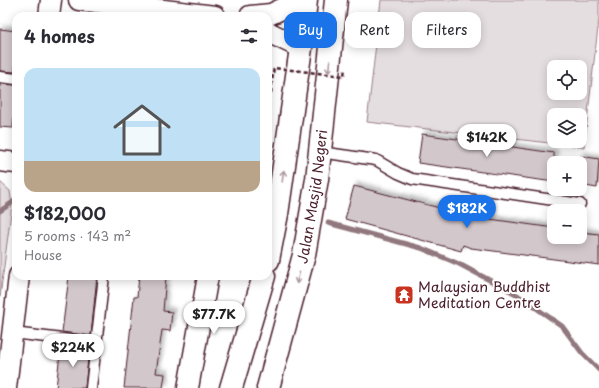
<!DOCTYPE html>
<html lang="en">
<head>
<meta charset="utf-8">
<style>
	body { margin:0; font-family:"Playpen Sans",sans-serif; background:#f2f2f3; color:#2b2b33; height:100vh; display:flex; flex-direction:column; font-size:15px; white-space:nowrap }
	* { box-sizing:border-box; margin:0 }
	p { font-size:13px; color:#7c7c81 }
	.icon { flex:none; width:22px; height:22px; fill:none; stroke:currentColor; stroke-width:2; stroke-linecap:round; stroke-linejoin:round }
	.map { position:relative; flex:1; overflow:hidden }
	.side { position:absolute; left:12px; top:12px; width:260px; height:268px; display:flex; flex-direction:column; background:#fff; border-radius:12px; box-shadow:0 2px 10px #0003 }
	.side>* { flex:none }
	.hud { position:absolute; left:284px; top:12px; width:255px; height:36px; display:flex; gap:8px }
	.buttons { position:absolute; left:547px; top:60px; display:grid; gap:8px }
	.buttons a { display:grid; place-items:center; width:40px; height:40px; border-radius:8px; background:#fff; box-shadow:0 2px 10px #0003; font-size:20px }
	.price { position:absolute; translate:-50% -34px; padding:0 9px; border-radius:14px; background:#fff; color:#222; font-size:13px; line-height:26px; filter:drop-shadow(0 1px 2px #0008) }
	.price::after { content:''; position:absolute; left:50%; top:24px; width:12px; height:9px; margin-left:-6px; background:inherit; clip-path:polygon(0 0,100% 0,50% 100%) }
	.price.active { background:#1a73e8; color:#fff }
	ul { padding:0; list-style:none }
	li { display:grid; align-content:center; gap:8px; height:212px; padding:0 12px }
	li+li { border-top:1px solid #e1e1e2 }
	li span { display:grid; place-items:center; height:124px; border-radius:12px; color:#555 }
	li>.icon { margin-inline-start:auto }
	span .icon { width:72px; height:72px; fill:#fffc; stroke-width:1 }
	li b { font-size:17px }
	h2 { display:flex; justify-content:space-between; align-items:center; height:48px; padding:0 12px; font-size:17px }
	.tag { padding:0 14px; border-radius:12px; background:#fff; box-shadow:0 2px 10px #0003; font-size:14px; line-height:36px }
	.tag.active { background:#1a73e8; color:#fff }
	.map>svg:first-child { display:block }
	.green { fill:#e5dee0; stroke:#987e86; fill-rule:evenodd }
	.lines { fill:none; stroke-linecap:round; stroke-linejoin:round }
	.stream { stroke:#91787e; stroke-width:5 }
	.building { fill:#d2c7cb; stroke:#4a1f2b; filter:url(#shadow) }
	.lane-casing { stroke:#4a1f2b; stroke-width:13 }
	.street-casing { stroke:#4a1f2b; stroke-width:23 }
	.highway-casing { stroke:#4a1f2b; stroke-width:25 }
	.path { stroke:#4a1f2b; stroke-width:2.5; stroke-dasharray:4 3; stroke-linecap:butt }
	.lane { stroke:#fff; stroke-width:10 }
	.street { stroke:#fff; stroke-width:20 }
	.highway { stroke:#fff; stroke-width:22 }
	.path-bridge { stroke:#4a1f2b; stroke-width:2.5; stroke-dasharray:4 3; stroke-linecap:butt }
	.oneway { stroke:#ae9aa0 }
	.labels { text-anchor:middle; stroke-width:4; stroke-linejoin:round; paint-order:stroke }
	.street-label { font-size:14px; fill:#4a1f2b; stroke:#fff }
	.poi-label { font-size:14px; fill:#4a1f2b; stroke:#fff; text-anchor:start }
</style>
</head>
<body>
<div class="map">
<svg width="599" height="388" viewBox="0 0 599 388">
	<defs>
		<filter id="shadow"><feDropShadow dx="3.5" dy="-3.5" stdDeviation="2" flood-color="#0004"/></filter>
	</defs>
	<rect width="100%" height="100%" fill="#fff"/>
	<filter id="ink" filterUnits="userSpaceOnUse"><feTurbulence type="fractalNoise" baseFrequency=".025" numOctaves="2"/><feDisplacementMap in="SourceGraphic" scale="8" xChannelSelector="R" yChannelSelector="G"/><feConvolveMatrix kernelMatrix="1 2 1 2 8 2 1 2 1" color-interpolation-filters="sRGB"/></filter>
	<g filter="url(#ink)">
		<!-- green -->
		<g class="green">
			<path d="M381 0H599V19L584 147 367 122ZM554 67H580V93H554ZM554 115H580V141H554Z"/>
			<polygon points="0,182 10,191 12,205 0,297"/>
		</g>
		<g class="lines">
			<!-- stream -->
			<g class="stream">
				<polyline points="0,211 16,200"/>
				<polyline points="328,223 421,248 459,264 516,294 562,326 582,353 599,370"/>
			</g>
		</g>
		<!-- building -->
		<g class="building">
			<polygon points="0,29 16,31 15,72 0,71"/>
			<polygon points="0,84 16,85 13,128 0,127"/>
			<polygon points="422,134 554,153 554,182 418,163"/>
			<polygon points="580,156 599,159 597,188 580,185"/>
			<polygon points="354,186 475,217 554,228 554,237 580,237 580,232 599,234 599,265 471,248 463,245 461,251 345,219"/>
			<polygon points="69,276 97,276 91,336 62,332"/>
			<polygon points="139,276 166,276 163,311 172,312 170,331 162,330 156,373 165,374 163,388 124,388 134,297 137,297"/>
			<polygon points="61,345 89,349 85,388 56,388"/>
		</g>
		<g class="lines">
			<!-- lane casing -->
			<g class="lane-casing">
				<g id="lane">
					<polyline points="0,77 16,79"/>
					<polyline points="320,152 376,160 398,173 412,179 580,204"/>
					<polyline points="13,333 96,343"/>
					<polyline points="91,388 104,276"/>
				</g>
			</g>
			<!-- street casing -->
			<g class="street-casing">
				<g id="street">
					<polyline points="79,0 215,16"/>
					<polyline points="49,16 51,0"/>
					<polyline points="250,16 271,14 301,0"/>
					<polyline points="268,32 301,48"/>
					<polyline points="0,161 16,163"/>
					<polyline points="6,388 19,276"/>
					<polyline points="188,388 208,276"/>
				</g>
			</g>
			<!-- highway casing -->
			<g class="highway-casing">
				<g id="highway">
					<polyline points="268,260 277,214 301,48 306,0"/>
					<polyline points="231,388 264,276"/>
					<path id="s1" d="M268 388 304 255 317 179 336 0"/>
				</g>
			</g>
			<!-- path -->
			<polyline class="path" points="271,93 273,73"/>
			<!-- lane -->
			<use href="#lane" class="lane"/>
			<!-- street -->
			<use href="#street" class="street"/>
			<!-- highway -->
			<use href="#highway" class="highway"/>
			<!-- path-bridge -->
			<polyline class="path-bridge" points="273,73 274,68 344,76 345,68"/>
		</g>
		<!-- one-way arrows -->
		<defs><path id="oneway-shaft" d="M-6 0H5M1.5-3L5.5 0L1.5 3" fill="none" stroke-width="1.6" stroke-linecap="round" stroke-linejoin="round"/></defs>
		<g class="oneway">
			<use href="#oneway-shaft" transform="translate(329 67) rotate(96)"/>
			<use href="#oneway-shaft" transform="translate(283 176) rotate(-82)"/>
			<use href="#oneway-shaft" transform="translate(298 278) rotate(105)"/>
		</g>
	</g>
	<!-- icons -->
	<defs>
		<g id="temple-square" transform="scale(1)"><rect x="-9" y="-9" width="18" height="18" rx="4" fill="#c8321e" stroke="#fff"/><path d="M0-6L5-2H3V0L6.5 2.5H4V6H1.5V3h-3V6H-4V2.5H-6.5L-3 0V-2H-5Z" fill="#fff"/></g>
	</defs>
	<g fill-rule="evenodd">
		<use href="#temple-square" x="404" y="295"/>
	</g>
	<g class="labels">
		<!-- street labels -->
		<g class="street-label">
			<text dy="5" stroke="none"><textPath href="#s1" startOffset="197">Jalan Masjid Negeri</textPath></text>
		</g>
		<!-- poi labels -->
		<g class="poi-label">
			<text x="418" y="292">Malaysian Buddhist<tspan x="418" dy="16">Meditation Centre</tspan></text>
		</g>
	</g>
</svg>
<div class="buttons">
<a><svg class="icon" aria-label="locate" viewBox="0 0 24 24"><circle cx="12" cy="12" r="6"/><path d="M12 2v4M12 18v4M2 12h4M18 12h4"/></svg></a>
<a><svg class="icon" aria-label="layers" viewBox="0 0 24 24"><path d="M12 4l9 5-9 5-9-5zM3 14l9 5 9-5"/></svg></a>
<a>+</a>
<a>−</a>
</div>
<b class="price" style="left:487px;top:158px">$142K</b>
<b class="price active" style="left:467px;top:229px">$182K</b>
<b class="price" style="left:214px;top:335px">$77.7K</b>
<b class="price" style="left:73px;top:368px">$224K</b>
<div class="hud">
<a class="tag active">Buy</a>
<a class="tag">Rent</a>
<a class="tag">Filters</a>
</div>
<section class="side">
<h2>4 homes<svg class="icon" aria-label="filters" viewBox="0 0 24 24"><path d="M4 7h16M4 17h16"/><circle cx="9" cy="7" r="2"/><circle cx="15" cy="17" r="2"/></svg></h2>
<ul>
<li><span style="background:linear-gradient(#bfe0f5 75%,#b9a48a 0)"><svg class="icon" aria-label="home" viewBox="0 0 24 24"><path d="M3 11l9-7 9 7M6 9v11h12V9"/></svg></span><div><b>$182,000</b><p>5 rooms · 143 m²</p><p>House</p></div></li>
</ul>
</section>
</div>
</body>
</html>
